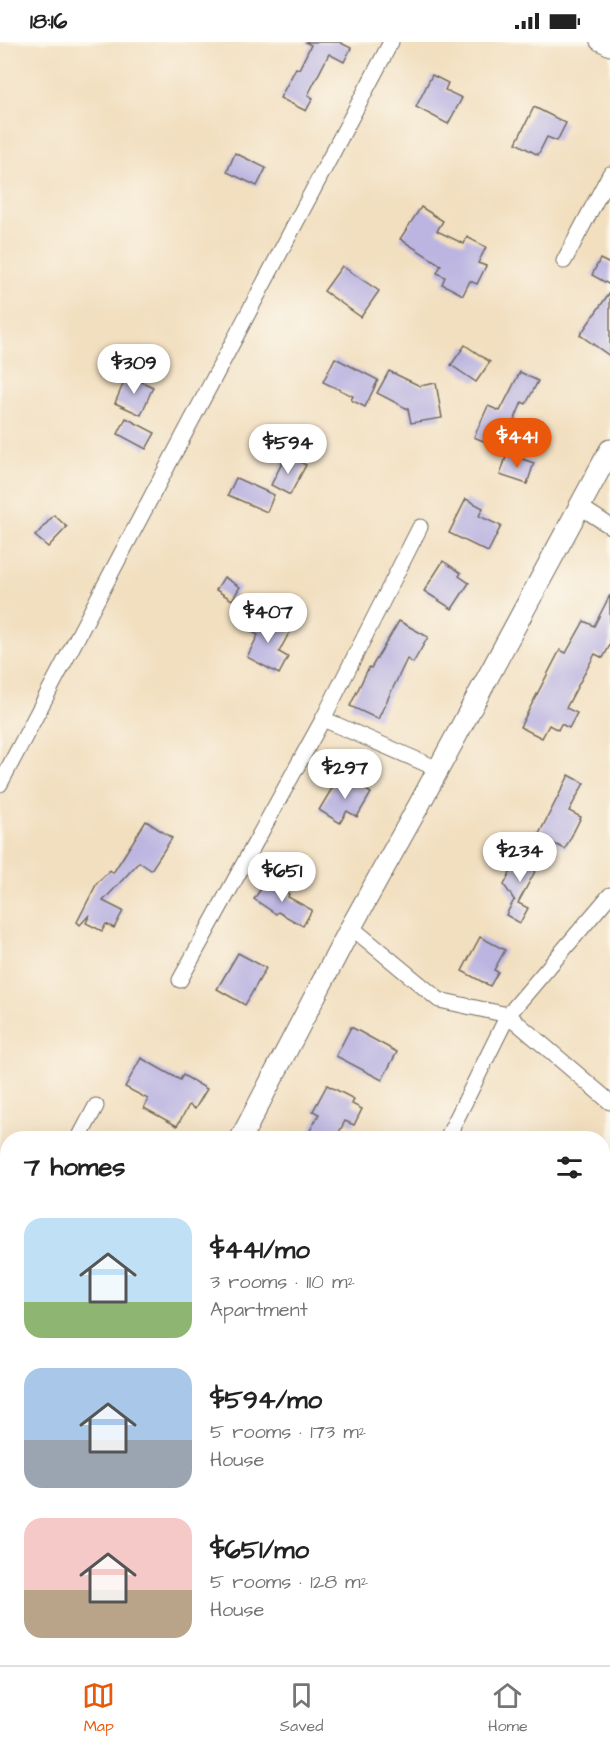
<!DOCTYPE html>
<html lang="en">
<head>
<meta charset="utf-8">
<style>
	body { margin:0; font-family:"Architects Daughter",sans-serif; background:#f6f6f6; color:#222; height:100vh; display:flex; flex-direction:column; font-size:22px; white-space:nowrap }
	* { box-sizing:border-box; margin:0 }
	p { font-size:20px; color:#767676 }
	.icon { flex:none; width:33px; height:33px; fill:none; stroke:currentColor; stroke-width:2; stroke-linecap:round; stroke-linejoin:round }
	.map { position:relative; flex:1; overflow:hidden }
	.details { position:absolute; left:0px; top:1089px; width:610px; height:534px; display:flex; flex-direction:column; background:#fff; border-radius:24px 24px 0 0; box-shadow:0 6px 24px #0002 }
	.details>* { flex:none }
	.price { position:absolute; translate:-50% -51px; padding:0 14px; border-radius:21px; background:#fff; color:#222; font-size:20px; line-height:39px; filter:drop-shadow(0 2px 3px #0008) }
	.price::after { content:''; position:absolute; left:50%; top:36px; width:18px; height:14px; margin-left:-9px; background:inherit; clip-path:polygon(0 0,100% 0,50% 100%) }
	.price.selected { background:#ea580c; color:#fff }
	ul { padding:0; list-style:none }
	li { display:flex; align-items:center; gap:18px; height:150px; padding:0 24px }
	li span { display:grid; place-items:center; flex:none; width:168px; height:120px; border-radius:18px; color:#555 }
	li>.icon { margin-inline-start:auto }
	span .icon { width:72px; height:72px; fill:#fffc; stroke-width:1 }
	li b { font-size:26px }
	h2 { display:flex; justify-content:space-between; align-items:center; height:72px; padding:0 24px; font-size:26px }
	.status { display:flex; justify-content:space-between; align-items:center; height:42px; padding:0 30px; background:#fff; direction:ltr }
	.status svg { height:16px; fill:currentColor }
	.tabs { display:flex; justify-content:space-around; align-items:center; height:84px; border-top:2px solid #e0e0e0; background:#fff; font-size:16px; color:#767676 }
	.tabs a { display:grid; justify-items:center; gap:3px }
	.tabs .selected { color:#ea580c }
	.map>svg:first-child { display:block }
	.building { fill:#bcb5e1 }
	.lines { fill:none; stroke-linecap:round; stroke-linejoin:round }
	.street-casing { stroke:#716a5f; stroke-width:17 }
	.secondary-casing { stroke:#716a5f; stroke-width:23 }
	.street { stroke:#fff; stroke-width:15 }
	.secondary { stroke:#fff; stroke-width:21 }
</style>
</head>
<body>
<div class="status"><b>18:16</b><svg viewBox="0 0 49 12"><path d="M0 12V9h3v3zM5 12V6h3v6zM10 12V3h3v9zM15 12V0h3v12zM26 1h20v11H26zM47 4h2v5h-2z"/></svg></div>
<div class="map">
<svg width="610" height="1623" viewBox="0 0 610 1623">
	<rect width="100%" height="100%" fill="#fbf7ec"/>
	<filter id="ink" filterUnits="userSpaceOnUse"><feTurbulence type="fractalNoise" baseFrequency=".0167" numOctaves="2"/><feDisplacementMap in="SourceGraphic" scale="12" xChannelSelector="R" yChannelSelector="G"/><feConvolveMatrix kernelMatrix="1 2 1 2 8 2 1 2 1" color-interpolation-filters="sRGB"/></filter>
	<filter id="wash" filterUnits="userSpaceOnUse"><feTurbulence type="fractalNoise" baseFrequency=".008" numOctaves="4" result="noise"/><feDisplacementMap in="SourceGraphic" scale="24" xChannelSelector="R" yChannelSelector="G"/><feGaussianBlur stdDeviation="1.35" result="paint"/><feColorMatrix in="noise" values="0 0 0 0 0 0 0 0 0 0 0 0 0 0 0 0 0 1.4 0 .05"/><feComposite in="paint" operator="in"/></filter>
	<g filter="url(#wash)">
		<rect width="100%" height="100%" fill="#f2dfc0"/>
		<g id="blocks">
			<!-- building -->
			<g class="building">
				<polygon points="305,0 339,0 351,6 344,20 329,12 308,53 313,56 306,69 280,56 296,26 299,27 311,3"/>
				<polygon points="432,33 448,41 445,48 462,56 448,82 416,65"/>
				<polygon points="534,65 566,81 557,99 547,95 538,113 516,101"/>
				<polygon points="235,111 266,126 257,144 227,130"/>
				<polygon points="421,165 443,179 437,189 464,202 467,195 486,205 478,221 486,224 477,242 470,239 463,253 442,242 445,235 437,231 441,223 400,197"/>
				<polygon points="600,217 610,222 610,243 592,233"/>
				<polygon points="342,224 379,249 361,275 324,249"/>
				<polygon points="610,250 610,314 580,293"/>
				<polygon points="465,303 490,320 476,340 451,323"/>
				<polygon points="335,316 378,338 365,365 351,358 353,354 323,340"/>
				<polygon points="389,329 420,344 436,341 442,376 411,381 408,367 377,351"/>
				<polygon points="520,330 538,339 526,362 522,360 502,407 474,395 488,364 500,369"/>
				<polygon points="127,333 153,345 141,373 115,361"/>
				<polygon points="126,376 155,391 146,407 118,392"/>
				<polygon points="507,412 534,421 527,442 500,433"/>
				<polygon points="286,413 306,423 290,453 271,443"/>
				<polygon points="236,436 274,453 267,470 228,453"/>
				<polygon points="466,457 483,466 479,474 501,484 488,510 449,491"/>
				<polygon points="54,473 67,485 48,505 35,494"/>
				<polygon points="443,519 461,531 459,534 469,541 452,567 424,549"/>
				<polygon points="224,535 240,545 232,558 216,548"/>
				<polygon points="610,553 610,603 603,616 595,612 566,666 577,671 569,686 561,682 558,688 549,683 542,696 520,685 560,608 566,611 584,579 594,584"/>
				<polygon points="258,572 290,589 279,610 288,615 279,632 247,615 258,593 249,588"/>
				<polygon points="399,579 428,595 413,621 407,617 378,677 350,664 369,625 371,626"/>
				<polygon points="340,733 371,751 357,775 347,769 340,781 319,768"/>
				<polygon points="569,733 584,741 569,769 581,775 565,807 538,794"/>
				<polygon points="146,779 172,796 151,828 139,820 103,859 123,869 114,886 106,882 102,889 86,881 90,872 80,883 77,880 97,841 110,828 113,831"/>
				<polygon points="532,808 538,824 518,861 528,866 520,881 506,873 514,858 515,859 504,843 519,814"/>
				<polygon points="267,838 289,852 288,855 312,868 303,884 278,870 276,872 254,857"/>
				<polygon points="480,895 505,908 494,928 498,930 490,944 462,929"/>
				<polygon points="238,911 266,926 245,963 217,947"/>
				<polygon points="351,985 397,1010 382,1038 336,1014"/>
				<polygon points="141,1016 180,1038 183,1033 207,1047 195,1067 189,1063 177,1084 144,1066 148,1057 125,1045"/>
				<polygon points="327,1043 354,1057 352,1062 362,1067 354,1083 345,1079 336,1096 306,1096 319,1072 313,1069"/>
			</g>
		</g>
	</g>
	<g filter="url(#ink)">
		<use href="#blocks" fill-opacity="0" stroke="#716a5f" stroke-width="1.5"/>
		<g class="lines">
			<!-- street casing -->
			<g class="street-casing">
				<g id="street">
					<polyline points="598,0 610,6"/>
					<polyline points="564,219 610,132"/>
					<polyline points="579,464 610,484"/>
					<polyline points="323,677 438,727"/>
					<polyline points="0,742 391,0"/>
					<polyline points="351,885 439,958 508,973 610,1060"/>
					<polyline points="180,938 323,677 420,485"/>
					<polyline points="79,1096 96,1064"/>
					<polyline points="447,1096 508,973 610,853"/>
					<polyline points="0,1246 8,1232"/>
					<polyline points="0,1340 8,1343"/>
					<polyline points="177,1623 181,1616"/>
				</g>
			</g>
			<!-- secondary casing -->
			<g class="secondary-casing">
				<g id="secondary">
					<polyline points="241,1096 351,885 419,763 610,408"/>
					<polyline points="0,1558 8,1544"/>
				</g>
			</g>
			<!-- street -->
			<use href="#street" class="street"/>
			<!-- secondary -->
			<use href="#secondary" class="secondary"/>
		</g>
	</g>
</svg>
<b class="price" style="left:134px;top:353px">$309</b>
<b class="price selected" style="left:517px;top:427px">$441</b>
<b class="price" style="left:288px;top:433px">$594</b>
<b class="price" style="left:268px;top:602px">$407</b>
<b class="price" style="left:345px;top:758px">$297</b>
<b class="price" style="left:520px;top:841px">$234</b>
<b class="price" style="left:282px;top:861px">$651</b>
<section class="details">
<h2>7 homes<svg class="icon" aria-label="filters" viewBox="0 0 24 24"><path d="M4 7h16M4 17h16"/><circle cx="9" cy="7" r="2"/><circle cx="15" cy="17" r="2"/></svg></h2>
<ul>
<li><span style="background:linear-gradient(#bfe0f5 70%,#8fb573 0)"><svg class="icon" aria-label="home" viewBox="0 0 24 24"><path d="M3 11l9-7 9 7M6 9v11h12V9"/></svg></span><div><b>$441/mo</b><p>3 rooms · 110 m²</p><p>Apartment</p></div></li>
<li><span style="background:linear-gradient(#a9c7e8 60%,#9aa5b1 0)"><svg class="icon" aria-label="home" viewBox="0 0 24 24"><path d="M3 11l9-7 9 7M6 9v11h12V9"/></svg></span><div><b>$594/mo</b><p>5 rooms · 173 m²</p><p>House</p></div></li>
<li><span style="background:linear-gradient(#f6c9c9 60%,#b9a48a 0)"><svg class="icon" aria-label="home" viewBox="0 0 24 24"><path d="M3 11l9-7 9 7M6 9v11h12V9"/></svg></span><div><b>$651/mo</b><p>5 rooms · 128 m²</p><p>House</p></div></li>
</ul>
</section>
</div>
<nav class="tabs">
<a class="selected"><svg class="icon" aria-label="map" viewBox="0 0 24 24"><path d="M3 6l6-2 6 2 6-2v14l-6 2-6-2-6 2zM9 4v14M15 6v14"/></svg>Map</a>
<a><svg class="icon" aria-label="saved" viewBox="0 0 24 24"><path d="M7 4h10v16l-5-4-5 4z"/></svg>Saved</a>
<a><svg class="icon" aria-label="home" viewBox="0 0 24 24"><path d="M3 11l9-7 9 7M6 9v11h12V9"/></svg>Home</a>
</nav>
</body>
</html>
